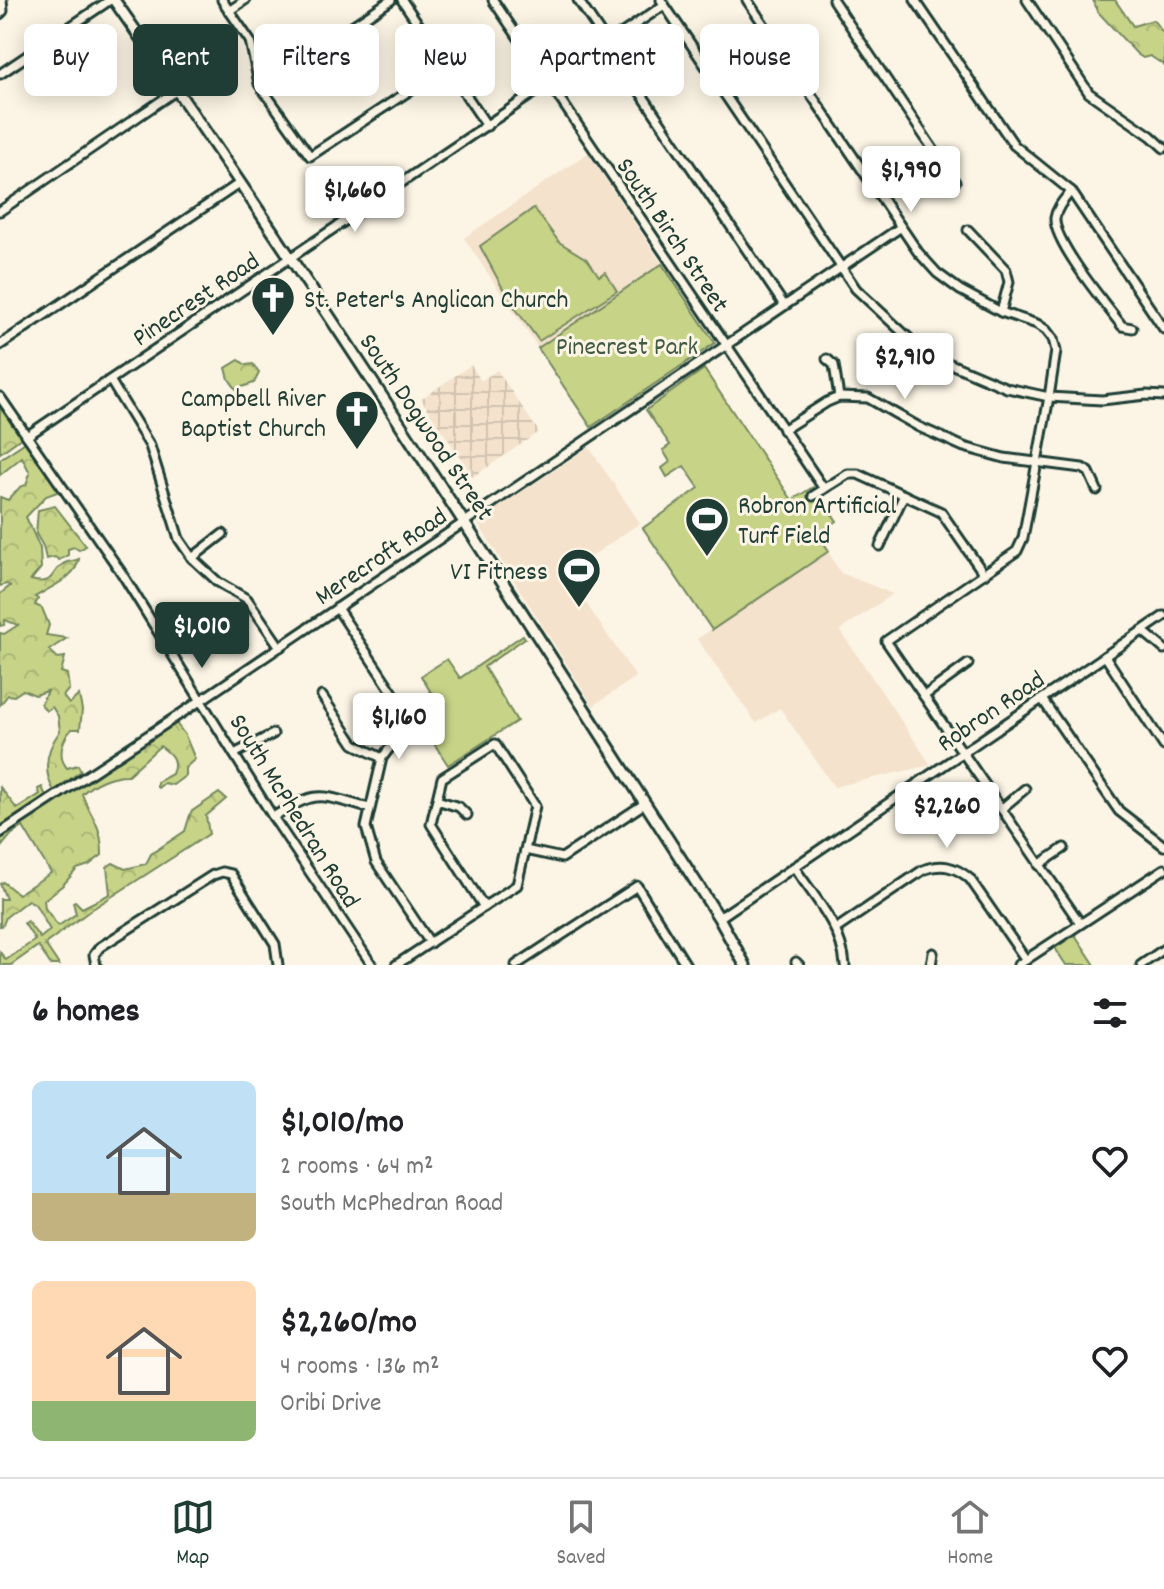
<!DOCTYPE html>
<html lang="en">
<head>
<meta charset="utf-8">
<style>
	body { margin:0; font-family:Dekko,sans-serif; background:#f2f2f2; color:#202124; height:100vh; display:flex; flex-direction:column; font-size:30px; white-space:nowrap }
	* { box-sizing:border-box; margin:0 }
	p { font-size:26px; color:#757577 }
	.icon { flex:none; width:44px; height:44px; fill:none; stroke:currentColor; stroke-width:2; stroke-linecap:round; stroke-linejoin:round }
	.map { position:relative; height:965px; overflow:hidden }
	.side { display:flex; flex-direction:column; background:#fff; flex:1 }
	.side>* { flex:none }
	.hud { position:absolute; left:24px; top:24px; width:1116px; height:72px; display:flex; gap:16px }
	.price { position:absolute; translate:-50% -68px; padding:0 18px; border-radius:8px; background:#fff; color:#222; font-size:26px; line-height:52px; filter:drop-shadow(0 2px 4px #0008) }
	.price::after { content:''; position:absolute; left:50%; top:48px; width:24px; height:18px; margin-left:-12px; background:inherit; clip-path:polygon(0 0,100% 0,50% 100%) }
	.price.active { background:#1f3d34; color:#fff }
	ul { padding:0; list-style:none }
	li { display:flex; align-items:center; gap:24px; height:200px; padding:0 32px }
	li span { display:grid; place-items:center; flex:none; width:224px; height:160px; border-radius:12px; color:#555 }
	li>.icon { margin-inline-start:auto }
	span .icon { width:96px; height:96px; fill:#fffc; stroke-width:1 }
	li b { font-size:34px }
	h2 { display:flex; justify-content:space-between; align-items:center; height:96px; padding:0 32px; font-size:34px }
	.chip { padding:0 28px; border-radius:12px; background:#fff; box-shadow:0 4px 20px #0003; font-size:28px; line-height:72px }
	.chip.active { background:#1f3d34; color:#fff }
	.menu { display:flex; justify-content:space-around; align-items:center; height:112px; border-top:2px solid #e0e0e0; background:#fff; font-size:22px; color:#757577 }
	.menu a { display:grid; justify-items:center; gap:4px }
	.menu .active { color:#1f3d34 }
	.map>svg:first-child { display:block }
	.built { fill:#f4e2cc }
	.industrial { fill:url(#industrial-grid) }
	.forest { fill:url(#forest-crowns); stroke:#73885e; stroke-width:2 }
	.park { fill:#c7d387; stroke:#73885e; stroke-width:2 }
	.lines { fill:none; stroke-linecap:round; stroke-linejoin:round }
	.minor-casing { stroke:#1f3d34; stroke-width:13 }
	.major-casing { stroke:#1f3d34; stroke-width:15 }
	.minor { stroke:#fcf5e5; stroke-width:7 }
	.major { stroke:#fcf5e5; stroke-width:9 }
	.labels { text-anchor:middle; stroke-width:6; stroke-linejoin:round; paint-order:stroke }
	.street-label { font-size:26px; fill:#1f3d34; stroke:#fcf5e5 }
	.poi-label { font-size:26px; fill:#1f3d34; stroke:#fcf5e5; text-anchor:start }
	.park-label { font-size:26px; fill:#415b45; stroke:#fcf5e5 }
</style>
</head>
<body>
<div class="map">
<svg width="1164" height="965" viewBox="0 0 1164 965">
	<defs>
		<pattern id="industrial-grid" width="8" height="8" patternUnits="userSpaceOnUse" patternTransform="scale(2)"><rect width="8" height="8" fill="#f4e2cc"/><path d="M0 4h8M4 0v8" fill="none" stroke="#d1c3b0"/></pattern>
		<pattern id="forest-crowns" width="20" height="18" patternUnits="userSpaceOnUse" patternTransform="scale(2)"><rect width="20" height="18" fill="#c7d387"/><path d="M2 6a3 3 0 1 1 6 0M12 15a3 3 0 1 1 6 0" fill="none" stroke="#aab675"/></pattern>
	</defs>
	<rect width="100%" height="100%" fill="#fcf5e5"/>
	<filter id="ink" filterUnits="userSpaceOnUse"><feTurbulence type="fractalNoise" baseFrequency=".0125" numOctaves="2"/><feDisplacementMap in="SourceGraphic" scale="16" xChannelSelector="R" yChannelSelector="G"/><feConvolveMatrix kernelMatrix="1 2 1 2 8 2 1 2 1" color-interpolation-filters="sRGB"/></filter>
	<g filter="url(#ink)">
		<!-- built -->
		<g class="built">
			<polygon points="588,153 662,264 538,348 464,238"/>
			<polygon points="589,447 640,523 566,574 636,677 593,706 477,522"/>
			<polygon points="828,552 841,573 893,594 840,630 931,765 834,787 780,708 756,723 697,639"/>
		</g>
		<!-- industrial -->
		<polygon class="industrial" points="471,365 481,381 497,370 539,432 473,477 421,399"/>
		<!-- forest -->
		<g class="forest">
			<polygon points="1093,0 1115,0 1133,26 1153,20 1164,34 1164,65 1150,56 1143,58 1137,54 1098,12"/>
			<polygon points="239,360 246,365 253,364 259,373 254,383 236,389 229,379 226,368"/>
			<polygon points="0,407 21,438 0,453"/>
			<path d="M27 441 54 481 57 492 46 496 26 517 40 548 41 568 31 580C57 587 49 569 67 562 71 561 75 561 79 559 76 578 50 587 35 597L38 599 35 605 42 608 49 625 46 635 67 638 49 650 58 658 65 657 61 672 67 674 69 689 63 696 69 704 79 695 82 710 80 729H72C62 739 57 756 67 768L78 765 81 771 54 791C42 770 47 749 60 731L58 716 52 707 46 711 41 704 47 691 35 695 23 690 14 696 8 695 0 705V633L4 634 18 625 5 620 4 625 0 626V594L10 586 7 584 0 586V497L8 500 20 487 26 485 30 473 22 457 0 475V459Z"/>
			<polygon points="55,506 86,546 79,550 74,547 68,549 68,555 59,560 55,557 46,559 43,546 36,534 38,510"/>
			<path d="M175 722 185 735 195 759 185 768V776L173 785 164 783 158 788 157 787V782L172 774C178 760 171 754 160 746L128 775C112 775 94 782 82 794 92 820 102 824 102 855L89 865 77 869 63 885 44 900 45 908 58 926 76 914 73 902 75 901 82 908 110 894 107 867 113 863 125 869 146 864 151 854 185 831 191 812 219 793 226 799 206 816 209 834 91 910 45 944 59 965H51L38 946 11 965H0V952L6 960 35 940 24 923 27 921 40 938 50 930 35 904 28 900 6 917 3 925 0 926V899H6L0 884 3 882 18 894 51 873 23 827 11 835 2 846 0 836Z"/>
			<polygon points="0,787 17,809 40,794 38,789 42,787 46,796 0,827"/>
		</g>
		<!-- park -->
		<g class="park">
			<polygon points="534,208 559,242 588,260 599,276 605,272 617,291 539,341 508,298 480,246"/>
			<polygon points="662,264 715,343 591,427 538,348"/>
			<polygon points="704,369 792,500 813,487 837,521 818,534 829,551 712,630 643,528 699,488 684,466 667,477 662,468 670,462 663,450 670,445 646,410"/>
			<polygon points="523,635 525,638 484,667 517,721 448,765 414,713 435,699 421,676 447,659 460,678"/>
			<polygon points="1075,935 1095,965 1066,965 1055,948"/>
		</g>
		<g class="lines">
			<!-- minor casing -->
			<g class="minor-casing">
				<g id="minor">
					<polyline points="222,0 250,41 259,84 310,156 447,66"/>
					<polyline points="402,0 487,126"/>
					<polyline points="493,0 824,489 848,474 858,474 941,512 984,574"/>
					<polyline points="578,0 784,305"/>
					<polyline points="661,0 856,289 913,342 941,360 1007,388 1049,397 1102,400 1146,395 1164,396"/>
					<polyline points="747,0 918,252 937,273 960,290 1001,312 1037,324 1046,330 1053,339 1056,351 1049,397 1023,538 1017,551 886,641 1080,923"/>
					<polyline points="833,0 955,182"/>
					<polyline points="915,0 1014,145 1071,191 1164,329"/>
					<polyline points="1027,0 1089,93 1151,136 1164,148"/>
					<polyline points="229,11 245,0"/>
					<polyline points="0,14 3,11 2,0"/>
					<polyline points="328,42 391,0"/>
					<polyline points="0,74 110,0"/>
					<path d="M1071 191C1064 200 1057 207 1055 218 1053 241 1106 305 1122 326L1132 328"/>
					<polyline points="0,211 177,90"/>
					<polyline points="968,230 1006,270 1009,282 1001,312"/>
					<polyline points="0,345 240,183"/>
					<polyline points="827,359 834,365 839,397"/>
					<polyline points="110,380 150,446 179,539 192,558 218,582 247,599 280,647"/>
					<polyline points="0,397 121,572 273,817 372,965"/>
					<polyline points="783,430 827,402 839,397 868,398 919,427 964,447 1004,458 1082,468 1089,472 1097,490"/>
					<polyline points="27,436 664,5"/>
					<polyline points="813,496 824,489"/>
					<polyline points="880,546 904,495"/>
					<polyline points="192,558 223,534"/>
					<polyline points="337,608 411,720 382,758 366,827 376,862 430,943"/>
					<polyline points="1143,631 1164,649"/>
					<polyline points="1105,656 1164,746"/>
					<polyline points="322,696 354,744 382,758"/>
					<polyline points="924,696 968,664"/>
					<polyline points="1042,699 1119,811 1164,846"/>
					<polyline points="234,754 273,734"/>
					<polyline points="437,800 459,807 467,815"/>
					<polyline points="1001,809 1025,789"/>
					<path d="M273 817C319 788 319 795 369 808"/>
					<polyline points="0,833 188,709 901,227"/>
					<polyline points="1039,865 1064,848"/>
					<path d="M794 867C815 898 842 927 845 965"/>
					<polyline points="484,907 431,824 442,778 495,744 535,806 525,850"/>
					<polyline points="719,918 1164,616"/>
					<path d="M836 929 923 870C942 863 955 866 970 879L1026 960"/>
					<polyline points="796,962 799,965"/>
					<polyline points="96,965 94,955 100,947 213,875 222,872 231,874 275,944 278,965"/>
					<polyline points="396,965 517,885 525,850 562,858 644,804"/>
					<polyline points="516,965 637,886 686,965"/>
					<polyline points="931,965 933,953"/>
					<polyline points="1018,965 1164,869"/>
					<polyline points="1141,965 1164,949"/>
				</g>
			</g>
			<!-- major casing -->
			<g class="major-casing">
				<path id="major" d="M114 0C325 300 520 610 719 918L745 965"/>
			</g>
			<!-- minor -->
			<use href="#minor" class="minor"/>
			<!-- major -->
			<use href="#major" class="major"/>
		</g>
	</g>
	<!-- icons -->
	<defs>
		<g id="church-pin" transform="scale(2.3)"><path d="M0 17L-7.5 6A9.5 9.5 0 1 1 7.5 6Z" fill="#1f3d34" stroke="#fcf5e5"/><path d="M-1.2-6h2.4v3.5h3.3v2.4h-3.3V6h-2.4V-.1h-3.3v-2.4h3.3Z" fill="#fff"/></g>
		<g id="stadium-pin" transform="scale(2.3)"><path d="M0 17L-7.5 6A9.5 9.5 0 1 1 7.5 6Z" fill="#1f3d34" stroke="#fcf5e5"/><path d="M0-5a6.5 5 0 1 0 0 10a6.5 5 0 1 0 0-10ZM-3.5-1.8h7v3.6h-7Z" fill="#fff"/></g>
	</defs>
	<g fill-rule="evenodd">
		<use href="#church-pin" x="273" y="298"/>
		<use href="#church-pin" x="357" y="412"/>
		<use href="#stadium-pin" x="707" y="519"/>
		<use href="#stadium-pin" x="579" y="570"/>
	</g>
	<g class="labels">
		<!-- street labels -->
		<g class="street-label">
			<text transform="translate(674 234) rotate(56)" y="9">South Birch Street</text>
			<text transform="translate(195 298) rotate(-34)" y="9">Pinecrest Road</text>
			<text transform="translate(428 426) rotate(56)" y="9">South Dogwood Street</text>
			<text transform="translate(380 555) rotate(-34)" y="9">Merecroft Road</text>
			<text transform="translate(990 710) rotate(-34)" y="9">Robron Road</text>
			<text transform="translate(296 810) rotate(58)" y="9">South McPhedran Road</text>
		</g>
		<!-- poi labels -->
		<g class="poi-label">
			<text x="304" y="307">St. Peter's Anglican Church</text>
			<text x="326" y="406" text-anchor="end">Campbell River<tspan x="326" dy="30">Baptist Church</tspan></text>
			<text x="738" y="513">Robron Artificial<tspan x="738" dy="30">Turf Field</tspan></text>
			<text x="548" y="579" text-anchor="end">VI Fitness</text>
		</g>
		<!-- park labels -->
		<g class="park-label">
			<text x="627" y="354">Pinecrest Park</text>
		</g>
	</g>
</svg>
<b class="price" style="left:911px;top:214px">$1,990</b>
<b class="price" style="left:355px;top:234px">$1,660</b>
<b class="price" style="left:905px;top:401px">$2,910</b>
<b class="price active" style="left:202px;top:670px">$1,010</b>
<b class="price" style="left:399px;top:761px">$1,160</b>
<b class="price" style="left:947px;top:850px">$2,260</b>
<div class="hud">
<a class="chip">Buy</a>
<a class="chip active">Rent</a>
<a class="chip">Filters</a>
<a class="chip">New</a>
<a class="chip">Apartment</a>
<a class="chip">House</a>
</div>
</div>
<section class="side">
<h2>6 homes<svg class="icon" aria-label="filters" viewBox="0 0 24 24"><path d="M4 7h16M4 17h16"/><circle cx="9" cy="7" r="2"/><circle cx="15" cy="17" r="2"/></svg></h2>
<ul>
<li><span style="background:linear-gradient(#bfe0f5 70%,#c2b280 0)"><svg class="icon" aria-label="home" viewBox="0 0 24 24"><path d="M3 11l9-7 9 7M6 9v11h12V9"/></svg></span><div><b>$1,010/mo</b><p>2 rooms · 64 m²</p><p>South McPhedran Road</p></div><svg class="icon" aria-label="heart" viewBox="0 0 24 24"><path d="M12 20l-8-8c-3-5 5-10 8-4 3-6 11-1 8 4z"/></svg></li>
<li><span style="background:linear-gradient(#ffd9b3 75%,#8fb573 0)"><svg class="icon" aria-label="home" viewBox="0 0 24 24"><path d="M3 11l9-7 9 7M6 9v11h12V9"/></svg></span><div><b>$2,260/mo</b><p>4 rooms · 136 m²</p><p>Oribi Drive</p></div><svg class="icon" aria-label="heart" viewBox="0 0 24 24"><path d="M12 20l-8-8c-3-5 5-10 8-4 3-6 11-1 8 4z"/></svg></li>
</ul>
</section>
<nav class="menu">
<a class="active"><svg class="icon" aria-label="map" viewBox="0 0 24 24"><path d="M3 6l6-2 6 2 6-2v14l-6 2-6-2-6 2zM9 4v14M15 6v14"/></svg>Map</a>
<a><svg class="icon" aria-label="saved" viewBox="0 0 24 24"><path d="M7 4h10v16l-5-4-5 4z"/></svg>Saved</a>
<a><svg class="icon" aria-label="home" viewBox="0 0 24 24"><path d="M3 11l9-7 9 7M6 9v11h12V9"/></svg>Home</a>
</nav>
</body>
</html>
